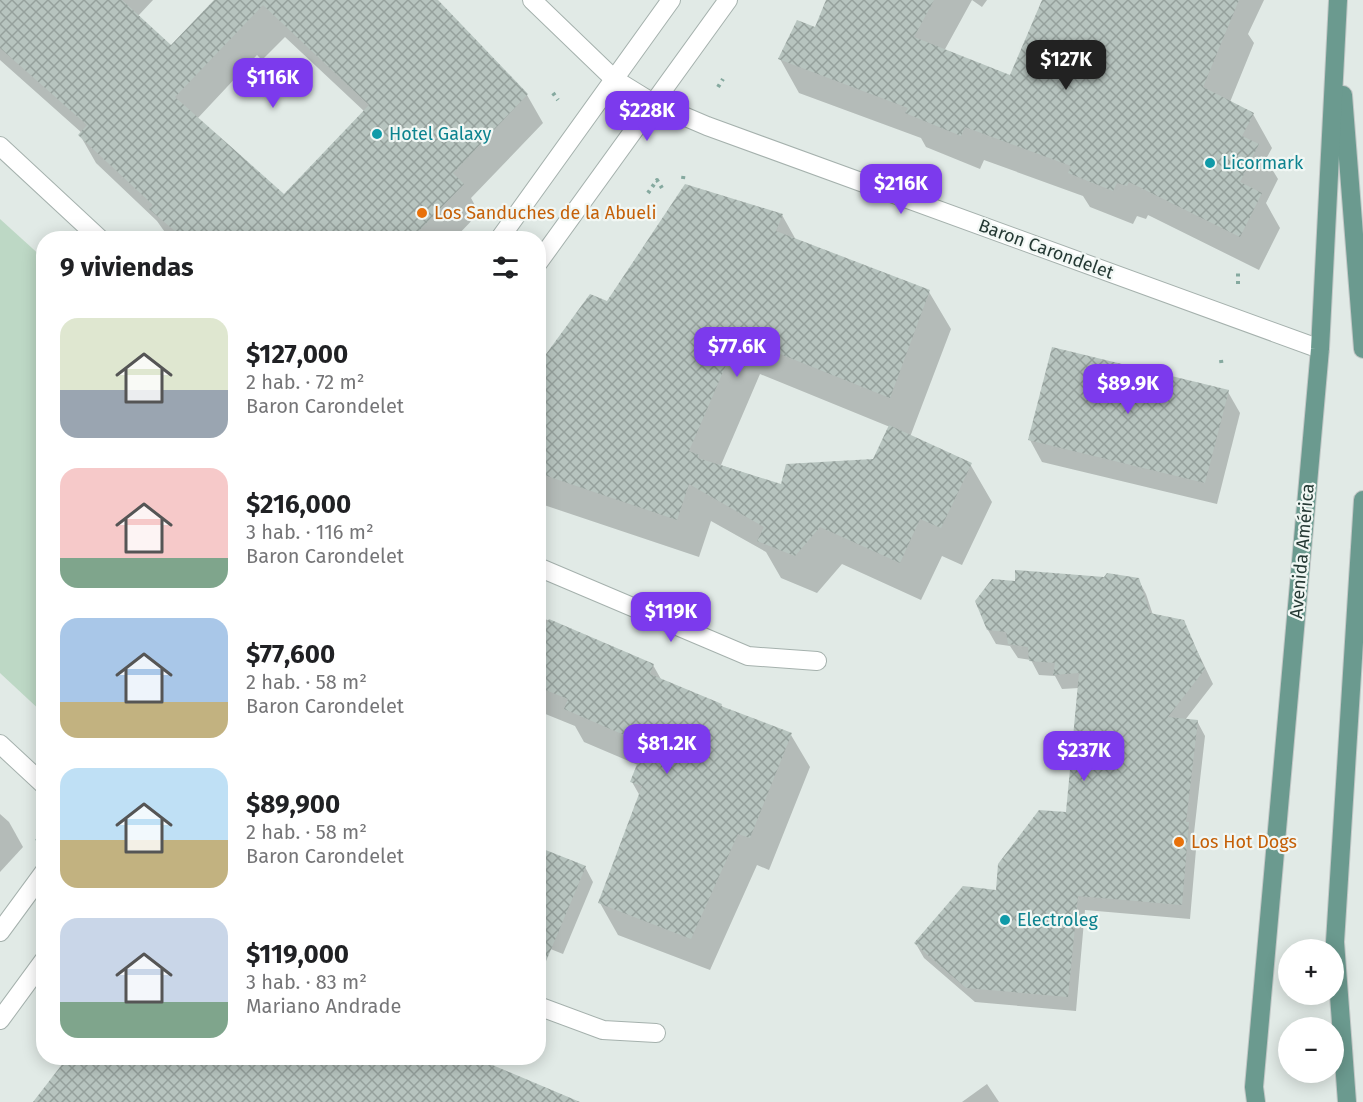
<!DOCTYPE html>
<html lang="es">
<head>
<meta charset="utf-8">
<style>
	body { margin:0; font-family:"Fira Sans",sans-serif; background:#f2f2f2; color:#202124; height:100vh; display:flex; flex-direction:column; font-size:22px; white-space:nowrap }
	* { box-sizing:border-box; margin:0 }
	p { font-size:20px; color:#757577 }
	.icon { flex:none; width:33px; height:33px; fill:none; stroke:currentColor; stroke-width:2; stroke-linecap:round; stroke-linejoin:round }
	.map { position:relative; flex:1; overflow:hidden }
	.side { position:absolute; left:36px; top:231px; width:510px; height:834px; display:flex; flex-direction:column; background:#fff; border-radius:24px; box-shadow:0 3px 15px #0003 }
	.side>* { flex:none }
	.controls { position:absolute; left:1278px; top:939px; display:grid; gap:12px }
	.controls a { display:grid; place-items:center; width:66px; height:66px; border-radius:50%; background:#fff; box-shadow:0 3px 15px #0003; font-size:30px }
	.price { position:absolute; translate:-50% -51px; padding:0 14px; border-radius:12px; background:#7c3aed; color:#fff; font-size:20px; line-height:39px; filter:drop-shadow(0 2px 3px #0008) }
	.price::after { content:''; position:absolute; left:50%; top:36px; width:18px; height:14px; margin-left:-9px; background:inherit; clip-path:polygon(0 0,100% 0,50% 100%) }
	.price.active { background:#222; color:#fff }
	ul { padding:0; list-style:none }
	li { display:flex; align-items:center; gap:18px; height:150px; padding:0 24px }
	li span { display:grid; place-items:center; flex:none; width:168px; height:120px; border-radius:18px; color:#555 }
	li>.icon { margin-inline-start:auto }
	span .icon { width:72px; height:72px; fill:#fffc; stroke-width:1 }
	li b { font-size:26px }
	h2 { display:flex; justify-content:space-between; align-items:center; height:72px; padding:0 24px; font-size:26px }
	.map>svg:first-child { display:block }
	.park { fill:#bdd8c5 }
	.shadow { fill:#0003; fill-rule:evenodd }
	.building { fill:url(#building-cross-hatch); fill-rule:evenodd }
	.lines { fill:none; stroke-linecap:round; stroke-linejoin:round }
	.street-casing { stroke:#a5b1ad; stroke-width:20 }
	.primary-casing { stroke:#c2c7c6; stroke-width:20 }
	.path { stroke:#85a99f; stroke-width:4; stroke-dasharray:3 4.5; stroke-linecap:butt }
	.street { stroke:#fff; stroke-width:18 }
	.primary { stroke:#6b9a8f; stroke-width:18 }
	.culture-dot { fill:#0f9aa8; stroke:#f1f7f4; stroke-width:2 }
	.food-dot { fill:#e8710a; stroke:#f1f7f4; stroke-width:2 }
	.labels { text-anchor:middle; stroke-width:4.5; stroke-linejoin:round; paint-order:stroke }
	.culture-label { font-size:18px; fill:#0d838f; stroke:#f1f7f4; text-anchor:start }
	.food-label { font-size:18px; fill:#c56008; stroke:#f1f7f4; text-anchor:start }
	.street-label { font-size:18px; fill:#243833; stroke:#f1f7f4 }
</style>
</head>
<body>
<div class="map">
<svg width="1363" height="1102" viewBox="0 0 1363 1102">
	<defs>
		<pattern id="building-cross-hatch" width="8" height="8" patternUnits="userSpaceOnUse" patternTransform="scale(1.5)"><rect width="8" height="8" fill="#b7c4bf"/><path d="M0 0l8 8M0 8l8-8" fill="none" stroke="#95a09c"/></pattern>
	</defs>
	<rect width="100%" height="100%" fill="#e1eae6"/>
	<!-- park -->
	<polygon class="park" points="0,219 43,258 43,713 0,673"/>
	<!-- shadow -->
	<g class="shadow">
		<path d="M0 0H153L138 16 171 47 216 0H436L527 95 543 123 471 198 479 213 455 238H169L157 221 96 163 80 135 82 133 0 60ZM285 37 365 112 284 196 197 119 257 55 262 60Z"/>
		<polygon points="828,0 972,0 944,51 1011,77 1083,0 1264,0 1248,34 1254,43 1230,102 1253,114 1272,148 1266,159 1278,179 1266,203 1280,228 1259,270 1148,215 1146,219 1137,216 1133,224 1090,207 1083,196 984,160 980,169 926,147 921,138 799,93 780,59 816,29"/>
		<polygon points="972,0 987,0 982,7"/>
		<path d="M782 215 796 240 929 292 951 329 910 437 970 464 992 502 962 565 942 556 921 600 842 564 817 593 781 578 766 552 711 521 699 557 538 503V384L607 303ZM760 374 890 427 874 461 782 486 721 465Z"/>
		<polygon points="1228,392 1240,413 1217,504 1042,462 1030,440"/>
		<polygon points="1105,579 1138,579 1146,594 1153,615 1183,621 1213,684 1185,720 1197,721 1205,736 1194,833 1197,838 1190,919 1085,910 1076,1011 975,1002 924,958 916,944 997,891 1067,813 1079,688 1062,689 1055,676 1039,675 1031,660 1018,658 1010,646 996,644 988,630 1016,583"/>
		<polygon points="538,616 653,665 662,681 721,705 723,708 791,735 810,767 769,870 757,865 710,970 618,935 600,903 640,796 632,782 638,765 584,742 575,726 538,711"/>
		<polygon points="0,814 9,822 23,847 0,872"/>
		<polygon points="585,867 593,882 563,954 538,944"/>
		<polygon points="69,1058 222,1058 190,1102 35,1102"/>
		<polygon points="240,1058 472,1058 528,1082 540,1102 222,1102"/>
		<polygon points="987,1084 999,1102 962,1102"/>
	</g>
	<!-- building -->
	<g class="building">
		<path d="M0 0H122L171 45 214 0H438L528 94 453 173 464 184 412 238H183L149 209 153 205 78 135 87 125 0 48ZM263 5 369 105 284 194 175 97Z"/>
		<polygon points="826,0 934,0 914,37 1010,75 1042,0 1239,0 1203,87 1254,113 1242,136 1259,144 1240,182 1262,193 1240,237 1129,182 1127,186 1117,183 1113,191 1068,173 1071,166 965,127 961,136 905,113 908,108 778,59 797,20 815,27"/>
		<polygon points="685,184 783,214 776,231 930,290 890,398 738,337 689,451 699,455 698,458 781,484 786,464 873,459 889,425 972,463 941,528 920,519 900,563 820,527 795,556 757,541 764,527 689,484 677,520 538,473 538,365 590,294 607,301"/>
		<polygon points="1052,347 1229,390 1205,483 1028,440"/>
		<polygon points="1015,570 1104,577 1107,573 1139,578 1150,613 1184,620 1205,669 1168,717 1198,720 1186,822 1189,822 1182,905 1078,896 1068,997 966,988 914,943 963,886 996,890 998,864 1039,810 1066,812 1079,673 1053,675 1055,663 1029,661 1028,647 1008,644 1006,632 987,630 975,601 992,579 1015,581"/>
		<polygon points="549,619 654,664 650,674 722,704 721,706 792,733 750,838 738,834 691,939 598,903 642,786 630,782 645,744 564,709 568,699 538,687 538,641"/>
		<polygon points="538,847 586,866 539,978 538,978"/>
		<polygon points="67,1058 476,1058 580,1102 33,1102"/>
	</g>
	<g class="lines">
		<!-- street casing -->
		<g class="street-casing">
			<g id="street">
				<polyline points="532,0 614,79 653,103 707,126 1320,349"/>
				<polyline points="0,146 99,238"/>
				<polyline points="500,238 671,0"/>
				<polyline points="538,263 728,0"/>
				<polyline points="538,567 748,656 817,661"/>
				<polyline points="0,744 44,785"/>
				<polyline points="0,932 44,872"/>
				<polyline points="538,1006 603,1030 656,1033"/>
				<polyline points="0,1020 44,960"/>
			</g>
		</g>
		<!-- primary casing -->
		<g class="primary-casing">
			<g id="primary">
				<polyline points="1343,95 1363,349"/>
				<polyline points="1256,1102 1254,1087 1320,349 1338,0"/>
				<polyline points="1347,1102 1335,942 1363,500"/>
			</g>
		</g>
		<!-- path -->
		<g class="path">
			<polyline points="718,87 723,79"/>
			<polyline points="553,93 558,100"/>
			<polyline points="683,179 684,172"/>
			<polyline points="648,193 657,180 662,188"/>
			<polyline points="1238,284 1238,273"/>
			<polyline points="1221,360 1222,367"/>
			<polyline points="37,841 44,828"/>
		</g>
		<!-- street -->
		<use href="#street" class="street"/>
		<!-- primary -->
		<use href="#primary" class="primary"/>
	</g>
	<!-- markers -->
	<g class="culture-dot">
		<circle cx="377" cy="134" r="6"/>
		<circle cx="1210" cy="163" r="6"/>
		<circle cx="1005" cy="920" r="6"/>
	</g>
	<g class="food-dot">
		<circle cx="422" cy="213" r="6"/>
		<circle cx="1179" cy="842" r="6"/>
	</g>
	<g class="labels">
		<!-- culture labels -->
		<g class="culture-label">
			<text x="389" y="140">Hotel Galaxy</text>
			<text x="1222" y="169">Licormark</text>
			<text x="1017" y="926">Electroleg</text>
		</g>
		<!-- food labels -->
		<g class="food-label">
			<text x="434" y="219">Los Sanduches de la Abueli</text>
			<text x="1191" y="848">Los Hot Dogs</text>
		</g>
		<!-- street labels -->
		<g class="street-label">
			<text transform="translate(1046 249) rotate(20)" y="6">Baron Carondelet</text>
			<text transform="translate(1302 551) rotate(-85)" y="6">Avenida América</text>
		</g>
	</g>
</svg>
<div class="controls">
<a>+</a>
<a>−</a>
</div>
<b class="price active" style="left:1066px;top:91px">$127K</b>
<b class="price" style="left:273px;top:109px">$116K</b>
<b class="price" style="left:647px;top:142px">$228K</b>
<b class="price" style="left:901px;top:215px">$216K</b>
<b class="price" style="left:737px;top:378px">$77.6K</b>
<b class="price" style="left:1128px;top:415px">$89.9K</b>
<b class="price" style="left:671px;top:643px">$119K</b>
<b class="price" style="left:667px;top:775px">$81.2K</b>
<b class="price" style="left:1084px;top:782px">$237K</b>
<section class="side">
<h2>9 viviendas<svg class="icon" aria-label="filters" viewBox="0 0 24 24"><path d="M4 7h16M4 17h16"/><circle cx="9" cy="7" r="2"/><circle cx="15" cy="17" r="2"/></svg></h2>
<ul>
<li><span style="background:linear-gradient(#dfe7d0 60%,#9aa5b1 0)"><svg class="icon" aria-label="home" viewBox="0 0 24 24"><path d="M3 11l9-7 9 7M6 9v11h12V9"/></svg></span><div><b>$127,000</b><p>2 hab. · 72 m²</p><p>Baron Carondelet</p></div></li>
<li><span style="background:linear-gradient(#f6c9c9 75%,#7fa58c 0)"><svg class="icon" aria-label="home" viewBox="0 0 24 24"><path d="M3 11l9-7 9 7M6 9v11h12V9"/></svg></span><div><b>$216,000</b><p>3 hab. · 116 m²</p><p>Baron Carondelet</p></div></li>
<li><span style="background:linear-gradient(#a9c7e8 70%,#c2b280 0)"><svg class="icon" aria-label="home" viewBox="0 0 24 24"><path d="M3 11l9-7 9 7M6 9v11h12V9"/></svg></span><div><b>$77,600</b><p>2 hab. · 58 m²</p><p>Baron Carondelet</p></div></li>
<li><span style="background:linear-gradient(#bfe0f5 60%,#c2b280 0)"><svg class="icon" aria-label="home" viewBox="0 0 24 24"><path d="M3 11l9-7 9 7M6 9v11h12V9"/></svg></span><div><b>$89,900</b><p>2 hab. · 58 m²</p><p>Baron Carondelet</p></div></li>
<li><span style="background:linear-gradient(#c9d6e8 70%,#7fa58c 0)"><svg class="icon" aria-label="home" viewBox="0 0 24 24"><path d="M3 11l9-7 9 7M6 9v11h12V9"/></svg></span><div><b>$119,000</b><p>3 hab. · 83 m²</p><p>Mariano Andrade</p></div></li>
</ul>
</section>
</div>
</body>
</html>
